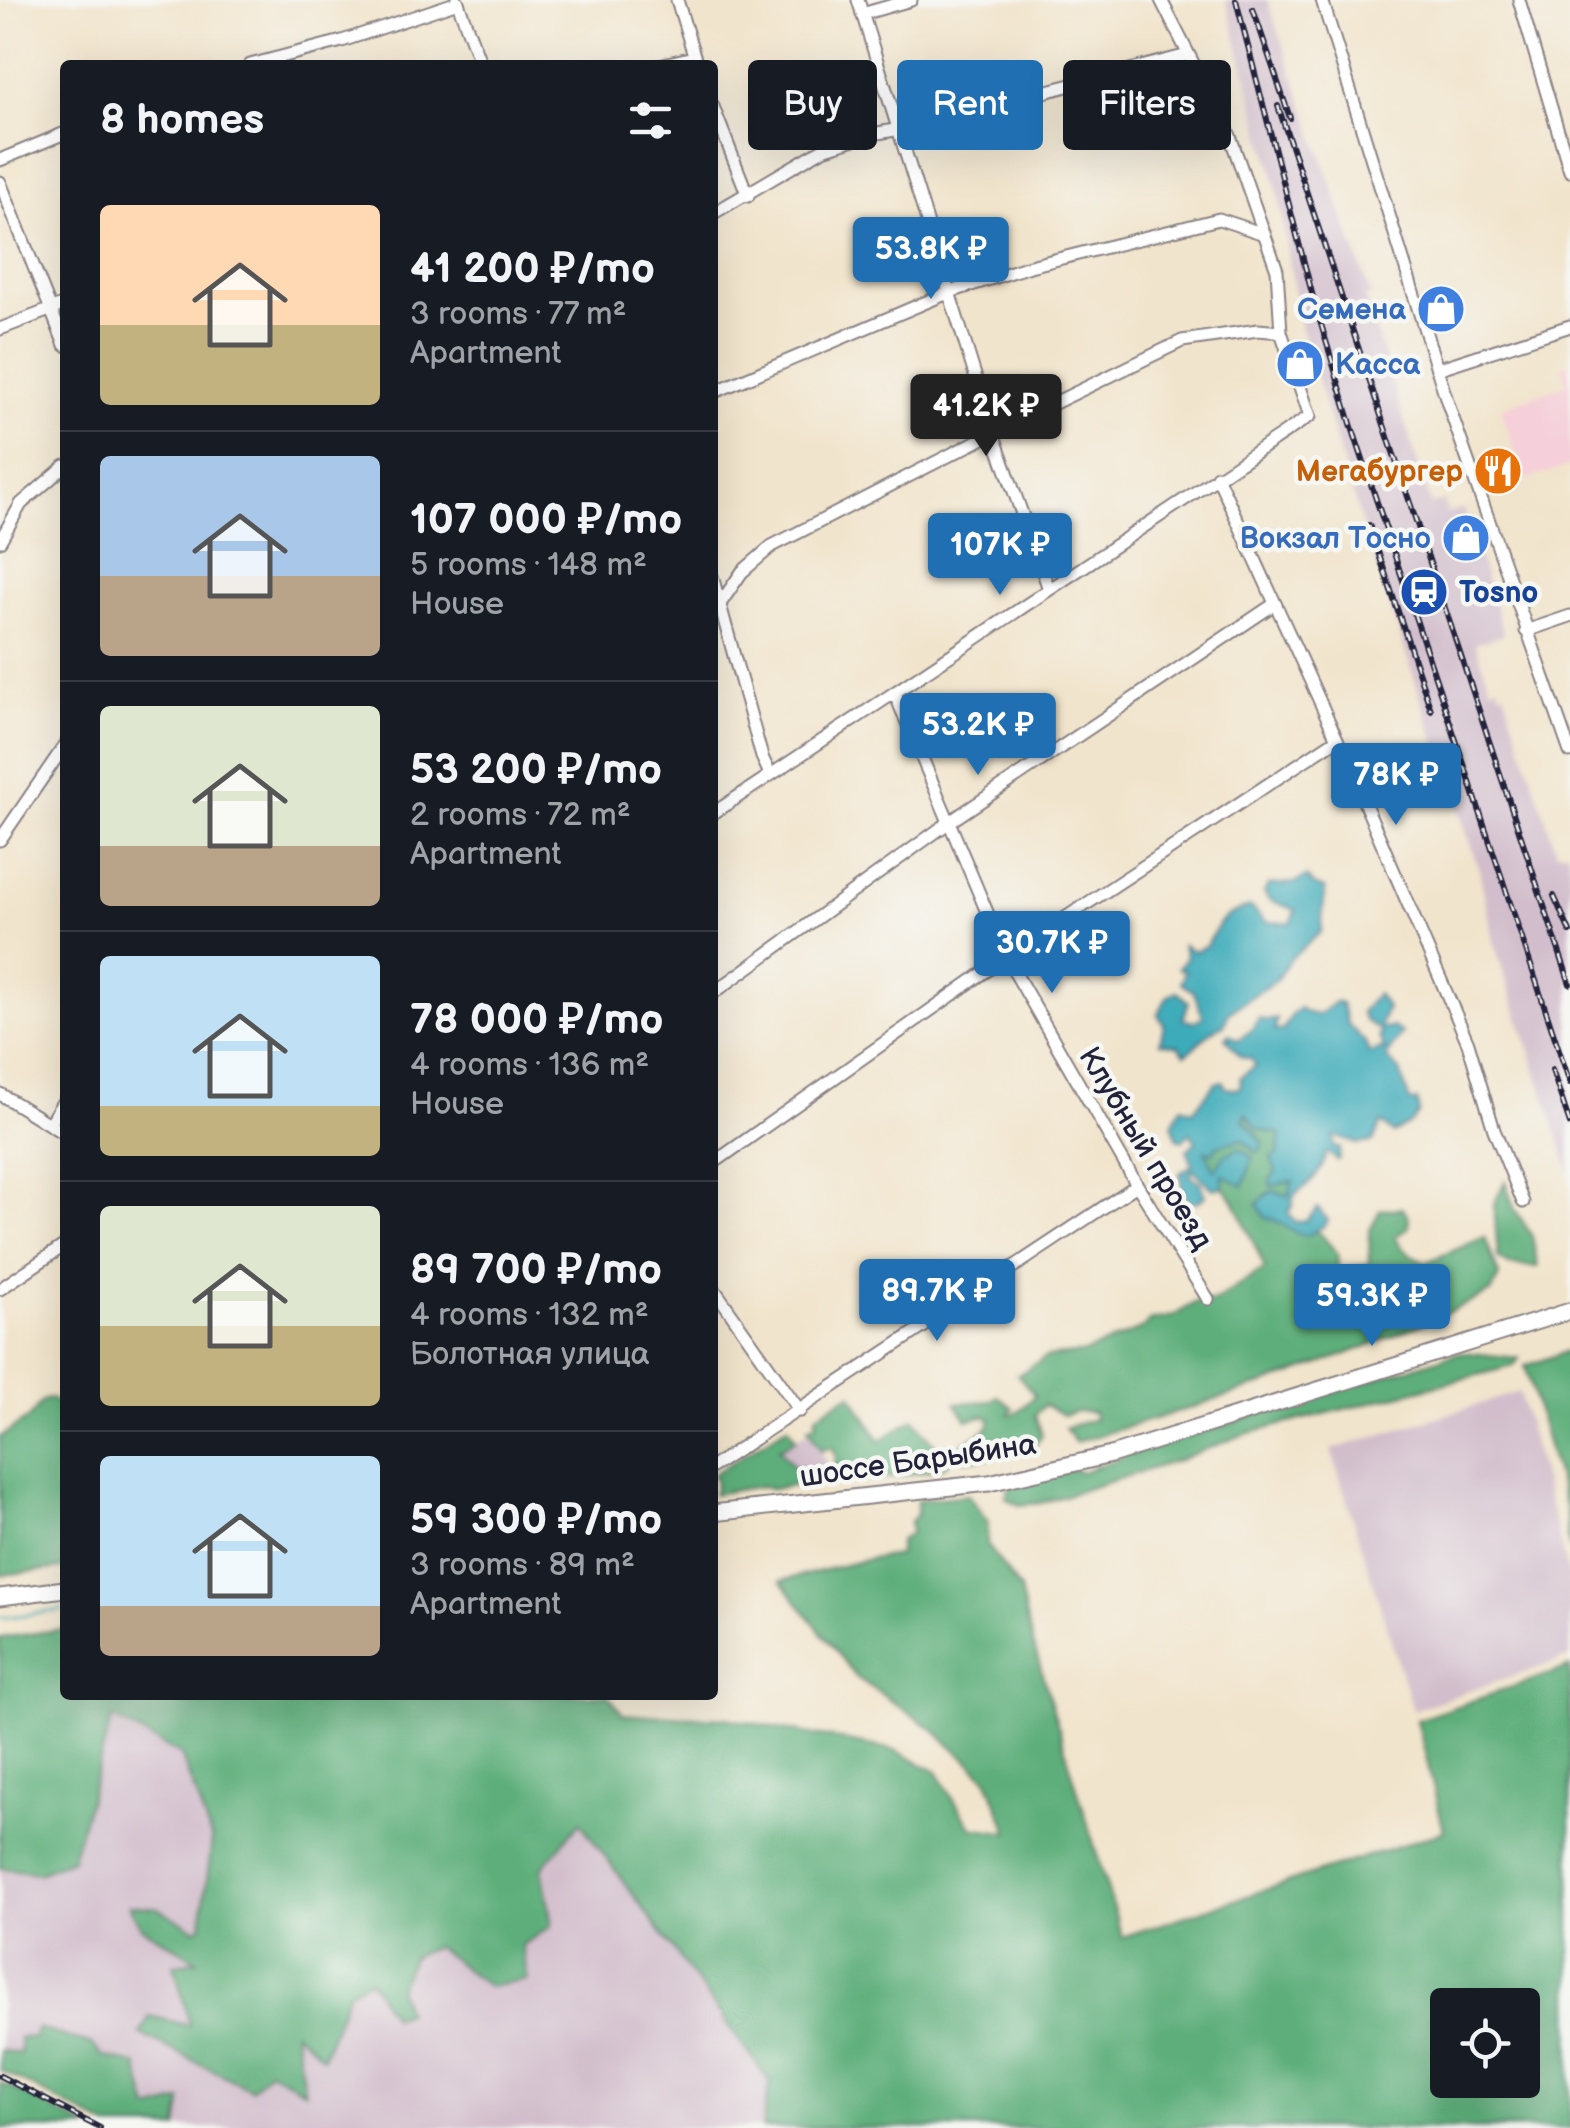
<!DOCTYPE html>
<html lang="en">
<head>
<meta charset="utf-8">
<style>
	body { margin:0; font-family:"Balsamiq Sans",sans-serif; background:#242831; color:#f1f3f6; height:100vh; display:flex; flex-direction:column; font-size:38px; white-space:nowrap }
	* { box-sizing:border-box; margin:0 }
	p { font-size:32px; color:#9ea1a6 }
	.icon { flex:none; width:55px; height:55px; fill:none; stroke:currentColor; stroke-width:2; stroke-linecap:round; stroke-linejoin:round }
	.map { position:relative; flex:1; overflow:hidden }
	.details { position:absolute; left:60px; top:60px; width:658px; height:1640px; display:flex; flex-direction:column; background:#171b24; border-radius:10px; box-shadow:0 10px 40px #0002 }
	.details>* { flex:none }
	.hud { position:absolute; left:748px; top:60px; width:672px; height:90px; display:flex; gap:20px }
	.buttons { position:absolute; left:1430px; top:1988px; display:grid; gap:20px }
	.buttons a { display:grid; place-items:center; width:110px; height:110px; border-radius:10px; background:#171b24; box-shadow:0 10px 40px #0002; font-size:50px }
	.price { position:absolute; translate:-50% -85px; padding:0 22px; border-radius:10px; background:#1f6fb2; color:#fff; font-size:32px; line-height:65px; filter:drop-shadow(0 2px 5px #0008) }
	.price::after { content:''; position:absolute; left:50%; top:60px; width:30px; height:22px; margin-left:-15px; background:inherit; clip-path:polygon(0 0,100% 0,50% 100%) }
	.price.active { background:#222; color:#fff }
	ul { padding:0; list-style:none }
	li { display:flex; align-items:center; gap:30px; height:250px; padding:0 40px }
	li+li { border-top:2px solid #363941 }
	li span { display:grid; place-items:center; flex:none; width:280px; height:200px; border-radius:10px; color:#555 }
	li>.icon { margin-inline-start:auto }
	span .icon { width:120px; height:120px; fill:#fffc; stroke-width:1 }
	li b { font-size:42px }
	h2 { display:flex; justify-content:space-between; align-items:center; height:120px; padding:0 40px; font-size:42px }
	.chip { padding:0 35px; border-radius:10px; background:#171b24; box-shadow:0 10px 40px #0002; font-size:35px; line-height:90px }
	.chip.active { background:#1f6fb2; color:#fff }
	.map>svg:first-child { display:block }
	.built { fill:#f5cfd9 }
	.industrial { fill:#d1bdcb }
	.forest { fill:#5dae7a; stroke:#40685a; stroke-width:2.5; fill-rule:evenodd }
	.water { fill:#3cabb9; stroke:#2f667a; stroke-width:2.5 }
	.lines { fill:none; stroke-linecap:round; stroke-linejoin:round }
	.stream { stroke:#3cabb9; stroke-width:2.5 }
	.minor-casing { stroke:#8a8384; stroke-width:15 }
	.major-casing { stroke:#8a8384; stroke-width:19 }
	.minor { stroke:#fff; stroke-width:11 }
	.major { stroke:#fff; stroke-width:15 }
	.rail-casing { stroke:#22223b; stroke-width:6 }
	.rail { stroke:#f6f6f2; stroke-width:2.5; stroke-dasharray:8; stroke-linecap:butt }
	.labels { text-anchor:middle; stroke-width:9; stroke-linejoin:round; paint-order:stroke }
	.shop-label { font-size:30px; font-weight:bold; fill:#366cbe; stroke:#f6f6f2; text-anchor:end }
	.food-label { font-size:30px; font-weight:bold; fill:#c56008; stroke:#f6f6f2; text-anchor:end }
	.transit-label { font-size:30px; font-weight:bold; fill:#164399; stroke:#f6f6f2; text-anchor:start }
	.street-label { font-size:30px; fill:#22223b; stroke:#f6f6f2 }
</style>
</head>
<body>
<div class="map">
<svg width="1570" height="2128" viewBox="0 0 1570 2128">
	<rect width="100%" height="100%" fill="#f6f6f2"/>
	<filter id="ink" filterUnits="userSpaceOnUse"><feTurbulence type="fractalNoise" baseFrequency=".01" numOctaves="2"/><feDisplacementMap in="SourceGraphic" scale="20" xChannelSelector="R" yChannelSelector="G"/><feConvolveMatrix kernelMatrix="1 2 1 2 8 2 1 2 1" color-interpolation-filters="sRGB"/></filter>
	<filter id="wash" filterUnits="userSpaceOnUse"><feTurbulence type="fractalNoise" baseFrequency=".0048" numOctaves="4" result="noise"/><feDisplacementMap in="SourceGraphic" scale="40" xChannelSelector="R" yChannelSelector="G"/><feGaussianBlur stdDeviation="2.25" result="paint"/><feColorMatrix in="noise" values="0 0 0 0 0 0 0 0 0 0 0 0 0 0 0 0 0 1.4 0 .05"/><feComposite in="paint" operator="in"/></filter>
	<g filter="url(#wash)">
		<rect width="100%" height="100%" fill="#f1e4cc"/>
		<!-- built -->
		<polygon class="built" points="1570,363 1570,466 1524,480 1501,408 1567,384 1562,366"/>
		<!-- industrial -->
		<g class="industrial">
			<polygon points="1226,0 1267,0 1371,296 1365,297 1431,505 1444,501 1447,510 1443,514 1463,508 1492,597 1504,635 1475,643 1491,688 1498,685 1500,693 1504,692 1556,851 1567,851 1570,860 1570,1172 1495,946 1479,870 1354,499 1300,325 1278,192"/>
			<polygon points="1519,1392 1570,1580 1570,1657 1413,1710 1331,1450"/>
			<polygon points="808,1432 821,1450 829,1471 799,1473 778,1448"/>
			<polygon points="112,1718 181,1755 212,1840 201,1927 196,1929 158,1908 141,1927 200,1962 175,1964 191,2027 140,2034 251,2089 268,2070 305,2089 294,2029 323,2056 348,1992 369,1978 392,2016 405,2012 398,1989 413,1956 436,1947 488,1987 522,1944 552,1925 542,1868 580,1821 770,2082 762,2128 178,2128 181,2102 149,2110 137,2065 34,2038 20,2054 0,2050 0,1868 39,1873 72,1859"/>
		</g>
		<!-- forest -->
		<g class="forest">
			<path d="M1246 1114 1281 1134 1278 1154 1293 1180 1289 1196 1272 1191 1257 1204 1278 1219 1320 1233 1338 1254V1270L1369 1264 1370 1230 1380 1210 1403 1208 1409 1218 1408 1228 1395 1237 1403 1249 1425 1263 1485 1237 1499 1276 1492 1292C1358 1356 1218 1402 1075 1442L1065 1428 1094 1419 1093 1412 1077 1411 1063 1415 1044 1405 1035 1415 1042 1434 1032 1450C1003 1450 988 1462 958 1458L961 1445 989 1427 991 1418 983 1416 967 1420 956 1403 989 1401 998 1396 1013 1408 1009 1414H1015L1035 1396 1018 1375 1046 1357 1084 1353 1143 1328 1149 1321 1173 1316 1198 1301H1215L1265 1268 1234 1200 1223 1187 1222 1174 1242 1185 1252 1158 1215 1171 1204 1149 1242 1139 1255 1152 1263 1142 1243 1119Z"/>
			<polygon points="1505,1181 1514,1208 1532,1236 1538,1267 1509,1265 1498,1258 1494,1204"/>
			<polygon points="1570,1350 1570,1549 1566,1534 1566,1509 1525,1366"/>
			<polygon points="1461,1352 1519,1358 1514,1366 1245,1434 1176,1461 1041,1503 1019,1505 1006,1498 1008,1488 1074,1469 1081,1472 1136,1452"/>
			<polygon points="851,1394 880,1441 914,1419 939,1450 950,1446 950,1462 939,1469 886,1478 809,1483 772,1489 762,1486 713,1494 716,1483 713,1474 788,1426 796,1439 779,1449 799,1473 834,1470 836,1459 833,1447 821,1450 808,1428 816,1423 816,1415"/>
			<polygon points="51,1398 65,1413 65,1568 0,1575 0,1437 30,1417 42,1401"/>
			<path d="M968 1495 988 1522 987 1544 1020 1590 1029 1630 1122 1937 1444 1831 1417 1720 1570 1667V2128H762L770 2082 580 1822 542 1868 552 1926 522 1945 528 1980 488 1987 436 1947 413 1956 398 1989 406 2012 392 2017 369 1979 348 1992 323 2057 294 2031 305 2091 269 2070 251 2089 140 2034 150 2016 190 2026 174 1964 198 1961 141 1927 129 1905 158 1908 195 1929 201 1927 212 1840 181 1755 112 1718 72 1859 39 1873 0 1868V1638L65 1629V1695H608L623 1714 727 1718 895 1750 937 1772 971 1827 1009 1833 987 1778 934 1730 856 1677 781 1581 869 1559 899 1555V1541L911 1533 910 1522 917 1515V1500ZM1448 2005H1522V2080H1448Z"/>
			<polygon points="37,2028 93,2045 102,2056 137,2065 149,2110 182,2101 178,2128 110,2128 0,2070 0,2050 20,2054 20,2037 34,2038"/>
			<polygon points="0,2082 89,2128 0,2128"/>
		</g>
		<!-- water -->
		<g class="water">
			<path d="M1307 877 1313 885 1325 889 1321 932 1290 959 1276 980 1229 1012 1224 1025C1208 1030 1200 1045 1185 1054L1179 1046 1160 1042 1164 1024 1158 1015 1167 997 1176 991 1189 1002 1183 1019 1193 1022 1203 1017 1194 992 1181 983 1185 971 1178 968 1186 958 1183 945 1194 951 1206 946C1219 922 1224 913 1251 907L1266 922 1291 923 1296 910 1269 900 1264 893 1268 885 1294 883Z"/>
			<path d="M1377 994 1387 1008 1380 1026 1385 1029 1393 1027 1402 1033 1386 1057 1400 1071 1410 1102 1417 1101 1419 1113 1411 1123 1393 1133 1381 1123 1373 1142 1357 1144 1334 1136V1147L1340 1148 1339 1159 1336 1160 1329 1153 1326 1154C1322 1175 1309 1183 1293 1197V1206L1288 1212 1294 1222 1306 1221 1318 1208 1327 1220 1324 1226 1306 1236C1286 1231 1281 1220 1265 1217L1257 1204 1272 1191 1289 1196 1293 1181 1271 1186 1270 1180 1276 1172 1271 1158 1278 1154 1281 1134 1258 1129 1246 1114 1243 1119 1263 1142 1260 1151 1255 1152 1242 1139 1217 1146 1213 1153 1205 1151 1215 1170 1224 1156 1239 1148 1253 1158 1243 1186 1223 1175V1187L1213 1189 1193 1170 1190 1176 1201 1183 1205 1196 1198 1202 1188 1201 1182 1190 1180 1173 1193 1165 1187 1150 1196 1142 1190 1133 1183 1140 1177 1138 1172 1124 1182 1106 1193 1111 1215 1083 1223 1081 1226 1088 1237 1089 1241 1085 1240 1078 1256 1065 1251 1059 1240 1056 1226 1038 1229 1034 1238 1040 1252 1029 1259 1018 1266 1021 1277 1019 1275 1031 1283 1030 1293 1013 1300 1008 1304 1012 1318 1015 1335 1002 1341 1004 1347 1023 1365 1042 1369 1053 1380 1049 1385 1051 1379 1037 1381 1032 1365 1021 1361 1012Z"/>
		</g>
		<g class="lines">
			<!-- stream -->
			<polyline class="stream" points="0,1618 65,1610"/>
		</g>
	</g>
	<g filter="url(#ink)">
		<g class="lines">
			<!-- minor casing -->
			<g class="minor-casing">
				<g id="minor">
					<polyline points="457,0 481,65"/>
					<polyline points="677,0 697,65"/>
					<polyline points="858,0 993,433 1049,589"/>
					<polyline points="1322,0 1448,404 1570,752"/>
					<polyline points="1519,0 1570,171"/>
					<polyline points="862,14 911,0"/>
					<polyline points="250,65 342,41 458,2"/>
					<polyline points="659,65 694,57"/>
					<polyline points="712,104 748,196"/>
					<polyline points="0,160 65,133"/>
					<polyline points="0,182 65,345"/>
					<polyline points="712,214 823,149 867,135 900,129 1188,55"/>
					<polyline points="0,329 65,304"/>
					<polyline points="1437,369 1570,326"/>
					<polyline points="712,393 950,292 1030,266 1219,219 1261,233"/>
					<polyline points="1217,476 1337,739 1468,1043 1494,1130 1523,1202"/>
					<polyline points="0,541 21,504 65,466"/>
					<polyline points="712,576 762,757 770,774"/>
					<polyline points="712,608 720,604 742,572 772,546 993,433 1182,341 1258,330 1281,332"/>
					<polyline points="1526,631 1570,616"/>
					<polyline points="895,694 1006,957 1137,1185 1208,1299"/>
					<polyline points="712,814 1310,416 1281,332 1277,270 1230,136 1161,0"/>
					<polyline points="0,840 65,745"/>
					<polyline points="712,994 948,823 1273,605"/>
					<polyline points="0,1094 65,1134"/>
					<polyline points="49,1124 65,1099"/>
					<polyline points="712,1164 1006,957 1337,739"/>
					<polyline points="712,1286 800,1411"/>
					<polyline points="0,1289 65,1245"/>
					<polyline points="712,1467 1137,1185"/>
				</g>
			</g>
			<!-- major casing -->
			<g class="major-casing">
				<g id="major">
					<polyline points="712,1513 989,1483 1111,1455 1570,1311"/>
					<polyline points="0,1597 65,1589"/>
				</g>
			</g>
			<!-- minor -->
			<use href="#minor" class="minor"/>
			<!-- major -->
			<use href="#major" class="major"/>
			<!-- rail casing -->
			<g class="rail-casing">
				<g id="rail">
					<polyline points="1236,0 1314,301 1352,427 1570,1083"/>
					<polyline points="1253,9 1290,118"/>
					<polyline points="1278,106 1570,984"/>
					<polyline points="1369,525 1431,710"/>
					<polyline points="1554,896 1570,932"/>
					<polyline points="1552,1070 1570,1124"/>
					<polyline points="0,2076 100,2128"/>
				</g>
			</g>
			<!-- rail -->
			<use href="#rail" class="rail"/>
		</g>
	</g>
	<!-- icons -->
	<defs>
		<g id="shop-disc" transform="scale(2.5)"><circle r="9.5" fill="#3f7fe0" stroke="#f6f6f2"/><path d="M-5-2.5h2.3a2.7 3.5 0 0 1 5.4 0H5L5.5 6h-11ZM-1.5-2.5h3a1.5 2.3 0 0 0-3 0Z" fill="#fff"/></g>
		<g id="restaurant-disc" transform="scale(2.5)"><circle r="9.5" fill="#e8710a" stroke="#f6f6f2"/><path d="M-5-6h1v4h1v-4h1v4h1v-4h1v5L-1.5 .5V6h-2V.5L-5-1ZM5-6V6H3V1.5H1.5Q1.5-4 5-6Z" fill="#fff"/></g>
		<g id="station-disc" transform="scale(2.5)"><circle r="9.5" fill="#1a4fb4" stroke="#f6f6f2"/><path d="M-3-6H3Q5-6 5-4V2Q5 4 3 4L4.5 6H3L1.5 4h-3L-3 6H-4.5L-3 4Q-5 4-5 2V-4Q-5-6-3-6ZM-3.5-4v3h7v-3ZM-3.5 1v1.5H-2V1ZM2 1v1.5H3.5V1Z" fill="#fff"/></g>
	</defs>
	<g fill-rule="evenodd">
		<use href="#shop-disc" x="1441" y="309"/>
		<use href="#shop-disc" x="1300" y="364"/>
		<use href="#restaurant-disc" x="1498" y="471"/>
		<use href="#shop-disc" x="1466" y="538"/>
		<use href="#station-disc" x="1424" y="592"/>
	</g>
	<g class="labels">
		<!-- shop labels -->
		<g class="shop-label">
			<text x="1406" y="319">Семена</text>
			<text x="1335" y="374" text-anchor="start">Касса</text>
			<text x="1431" y="548">Вокзал Тосно</text>
		</g>
		<!-- food labels -->
		<g class="food-label">
			<text x="1463" y="481">Мегабургер</text>
		</g>
		<!-- transit labels -->
		<g class="transit-label">
			<text x="1459" y="602">Tosno</text>
		</g>
		<!-- street labels -->
		<g class="street-label">
			<text transform="translate(1146 1148) rotate(59)" y="10">Клубный проезд</text>
			<text transform="translate(918 1460) rotate(-8)" y="10">шоссе Барыбина</text>
		</g>
	</g>
</svg>
<div class="buttons">
<a><svg class="icon" aria-label="locate" viewBox="0 0 24 24"><circle cx="12" cy="12" r="6"/><path d="M12 2v4M12 18v4M2 12h4M18 12h4"/></svg></a>
</div>
<b class="price" style="left:931px;top:302px">53.8K ₽</b>
<b class="price active" style="left:986px;top:459px">41.2K ₽</b>
<b class="price" style="left:1000px;top:598px">107K ₽</b>
<b class="price" style="left:978px;top:778px">53.2K ₽</b>
<b class="price" style="left:1396px;top:828px">78K ₽</b>
<b class="price" style="left:1052px;top:996px">30.7K ₽</b>
<b class="price" style="left:937px;top:1344px">89.7K ₽</b>
<b class="price" style="left:1372px;top:1349px">59.3K ₽</b>
<div class="hud">
<a class="chip">Buy</a>
<a class="chip active">Rent</a>
<a class="chip">Filters</a>
</div>
<section class="details">
<h2>8 homes<svg class="icon" aria-label="filters" viewBox="0 0 24 24"><path d="M4 7h16M4 17h16"/><circle cx="9" cy="7" r="2"/><circle cx="15" cy="17" r="2"/></svg></h2>
<ul>
<li><span style="background:linear-gradient(#ffd9b3 60%,#c2b280 0)"><svg class="icon" aria-label="home" viewBox="0 0 24 24"><path d="M3 11l9-7 9 7M6 9v11h12V9"/></svg></span><div><b>41 200 ₽/mo</b><p>3 rooms · 77 m²</p><p>Apartment</p></div></li>
<li><span style="background:linear-gradient(#a9c7e8 60%,#b9a48a 0)"><svg class="icon" aria-label="home" viewBox="0 0 24 24"><path d="M3 11l9-7 9 7M6 9v11h12V9"/></svg></span><div><b>107 000 ₽/mo</b><p>5 rooms · 148 m²</p><p>House</p></div></li>
<li><span style="background:linear-gradient(#dfe7d0 70%,#b9a48a 0)"><svg class="icon" aria-label="home" viewBox="0 0 24 24"><path d="M3 11l9-7 9 7M6 9v11h12V9"/></svg></span><div><b>53 200 ₽/mo</b><p>2 rooms · 72 m²</p><p>Apartment</p></div></li>
<li><span style="background:linear-gradient(#bfe0f5 75%,#c2b280 0)"><svg class="icon" aria-label="home" viewBox="0 0 24 24"><path d="M3 11l9-7 9 7M6 9v11h12V9"/></svg></span><div><b>78 000 ₽/mo</b><p>4 rooms · 136 m²</p><p>House</p></div></li>
<li><span style="background:linear-gradient(#dfe7d0 60%,#c2b280 0)"><svg class="icon" aria-label="home" viewBox="0 0 24 24"><path d="M3 11l9-7 9 7M6 9v11h12V9"/></svg></span><div><b>89 700 ₽/mo</b><p>4 rooms · 132 m²</p><p>Болотная улица</p></div></li>
<li><span style="background:linear-gradient(#bfe0f5 75%,#b9a48a 0)"><svg class="icon" aria-label="home" viewBox="0 0 24 24"><path d="M3 11l9-7 9 7M6 9v11h12V9"/></svg></span><div><b>59 300 ₽/mo</b><p>3 rooms · 89 m²</p><p>Apartment</p></div></li>
</ul>
</section>
</div>
</body>
</html>
